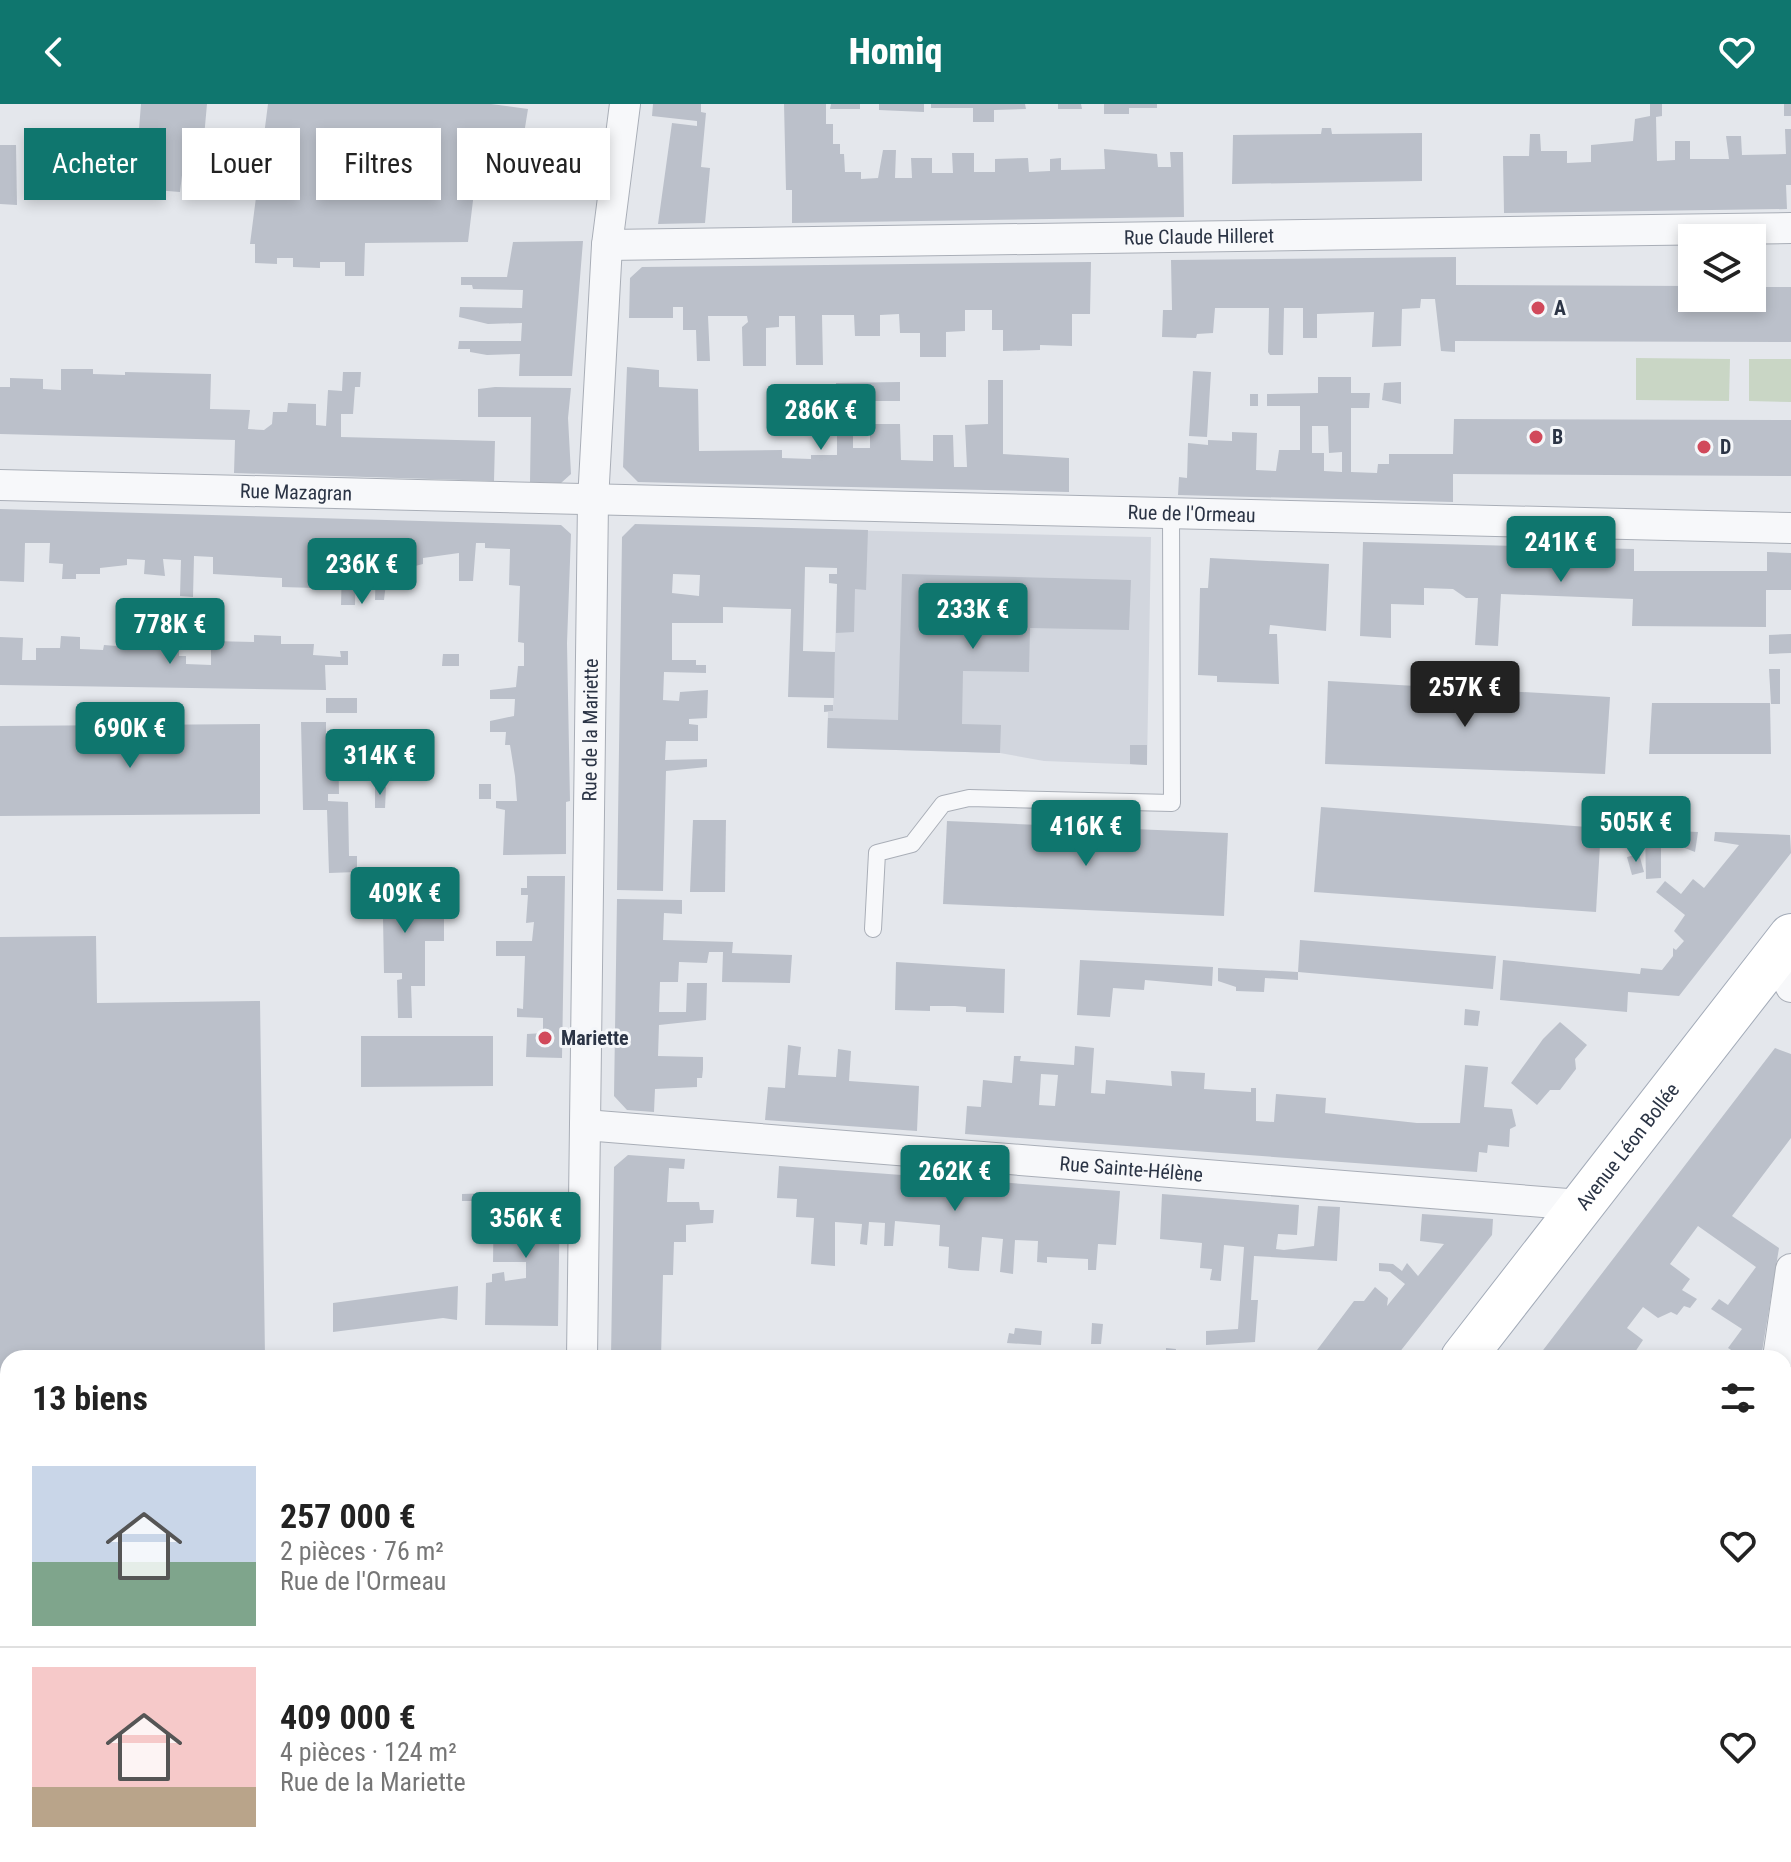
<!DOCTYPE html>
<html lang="fr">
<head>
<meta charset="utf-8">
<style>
	body { margin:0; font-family:"Roboto Condensed",sans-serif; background:#f2f2f2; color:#222; height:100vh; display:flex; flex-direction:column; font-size:30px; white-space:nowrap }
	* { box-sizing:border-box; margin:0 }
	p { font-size:26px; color:#767676 }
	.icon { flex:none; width:44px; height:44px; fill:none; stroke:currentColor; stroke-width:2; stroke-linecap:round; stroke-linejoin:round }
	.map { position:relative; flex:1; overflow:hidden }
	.panel { position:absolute; left:0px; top:1246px; width:1792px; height:512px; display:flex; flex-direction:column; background:#fff; border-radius:24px 24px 0 0; box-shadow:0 4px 12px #0003 }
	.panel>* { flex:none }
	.hud { position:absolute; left:24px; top:24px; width:800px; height:72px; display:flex; gap:16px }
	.tools { position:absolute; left:1678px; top:120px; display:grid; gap:16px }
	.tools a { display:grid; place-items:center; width:88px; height:88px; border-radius:0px; background:#fff; box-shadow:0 4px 12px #0003; font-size:40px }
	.price { position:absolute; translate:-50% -68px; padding:0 18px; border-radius:8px; background:#0f766e; color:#fff; font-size:26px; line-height:52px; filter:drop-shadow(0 2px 4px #0008) }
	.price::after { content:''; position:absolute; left:50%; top:48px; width:24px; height:18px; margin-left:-12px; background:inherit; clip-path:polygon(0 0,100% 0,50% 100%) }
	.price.selected { background:#222; color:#fff }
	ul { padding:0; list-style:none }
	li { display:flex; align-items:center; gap:24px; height:200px; padding:0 32px }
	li+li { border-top:2px solid #e0e0e0 }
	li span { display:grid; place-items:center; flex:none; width:224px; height:160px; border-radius:0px; color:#555 }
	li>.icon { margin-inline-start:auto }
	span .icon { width:96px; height:96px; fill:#fffc; stroke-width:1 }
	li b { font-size:34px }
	h2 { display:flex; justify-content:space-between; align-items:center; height:96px; padding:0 32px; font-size:34px }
	.chip { padding:0 28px; border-radius:0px; background:#fff; box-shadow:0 4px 12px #0003; font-size:28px; line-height:72px }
	.chip.selected { background:#0f766e; color:#fff }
	header { display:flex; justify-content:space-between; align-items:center; height:104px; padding:0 32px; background:#0f766e; color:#fff; font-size:36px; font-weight:800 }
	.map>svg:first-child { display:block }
	.built { fill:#d2d6de }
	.green { fill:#c9d6c5 }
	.building { fill:#bbc0ca; fill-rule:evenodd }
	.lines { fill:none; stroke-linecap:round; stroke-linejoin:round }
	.service-casing { stroke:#a9aeb7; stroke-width:18 }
	.minor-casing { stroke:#a9aeb7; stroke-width:32 }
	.primary-casing { stroke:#a3abb8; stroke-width:46 }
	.service { stroke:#f7f8fa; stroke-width:16 }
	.minor { stroke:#f7f8fa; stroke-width:30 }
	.primary { stroke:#fff; stroke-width:44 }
	.poi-dot { fill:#d1495b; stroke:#f4f6f9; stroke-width:3 }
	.labels { text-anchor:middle; stroke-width:6; stroke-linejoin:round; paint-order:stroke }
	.street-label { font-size:20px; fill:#2b3445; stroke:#f4f6f9 }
	.poi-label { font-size:20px; font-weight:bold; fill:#2b3445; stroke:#f4f6f9; text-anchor:start }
</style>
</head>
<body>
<header><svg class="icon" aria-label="back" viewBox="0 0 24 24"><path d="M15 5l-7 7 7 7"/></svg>Homiq<svg class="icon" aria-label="heart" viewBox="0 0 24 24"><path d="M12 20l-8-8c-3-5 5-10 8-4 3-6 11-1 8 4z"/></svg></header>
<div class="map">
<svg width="1791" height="1758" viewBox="0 0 1791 1758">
	<rect width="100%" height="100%" fill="#e4e7ec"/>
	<!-- built -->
	<g class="built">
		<polygon points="839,426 1151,433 1147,661 1044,657 1000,649 827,644 828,608 833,607"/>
		<polygon points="1784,1441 1791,1441 1791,1758 1649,1758 1634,1750 1784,1750"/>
	</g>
	<!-- green -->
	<g class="green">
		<polygon points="1636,254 1730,255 1729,297 1636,296"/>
		<polygon points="1749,255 1791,255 1791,298 1749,297"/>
	</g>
	<!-- building -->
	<g class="building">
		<polygon points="141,0 207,0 202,55 184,54 180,88 142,85 146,50 137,50"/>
		<polygon points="268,0 491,0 528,5 523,36 481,30 468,138 365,139 364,172 345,172 345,158 320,158 320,164 293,163 293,154 277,154 277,160 255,159 255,140 250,140"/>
		<polygon points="653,0 701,0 701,8 706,9 701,63 710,64 705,119 658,120 672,19 697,22 697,17 652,12"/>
		<polygon points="784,0 826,0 826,20 833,20 833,40 840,40 840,50 844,50 845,68 861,68 861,75 878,74 883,46 896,46 895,74 912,74 911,54 932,54 932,69 953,69 952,49 974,49 974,68 995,68 995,55 1028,54 1029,68 1050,67 1050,55 1061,54 1061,66 1105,65 1104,45 1157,50 1158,63 1171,63 1170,48 1183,48 1184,113 792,119 792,86 786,86"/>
		<polygon points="831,0 860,0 860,5 830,5"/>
		<polygon points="879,0 924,0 924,8 879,6"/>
		<polygon points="931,0 1025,0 1026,5 994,6 994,18 973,18 973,4 931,4"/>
		<polygon points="1058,0 1081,0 1082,5 1058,5"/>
		<polygon points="1104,0 1157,0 1157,4 1129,4 1129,10 1104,10"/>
		<polygon points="1650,0 1662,0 1662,12 1656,13 1657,57 1675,56 1675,37 1690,37 1690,55 1729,55 1726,32 1741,32 1742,51 1786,50 1785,25 1791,25 1791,81 1786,81 1787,105 1504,109 1503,52 1529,52 1530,30 1540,30 1541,47 1567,47 1567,59 1591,58 1591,41 1633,37 1635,15 1650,12"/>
		<rect x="1784" y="0" width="7" height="12"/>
		<polygon points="1322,24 1331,24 1332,30 1422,29 1422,77 1232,80 1233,31 1321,30"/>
		<polygon points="0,41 16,41 17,101 0,100"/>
		<polygon points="583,137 572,272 519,272 520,250 487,251 470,248 470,245 458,245 459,237 521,237 522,219 488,220 459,213 460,203 522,204 523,186 473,185 472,181 461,181 461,173 507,173 513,138"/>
		<polygon points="1456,153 1456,181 1692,182 1692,194 1752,194 1752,183 1791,183 1791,238 1455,237 1455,248 1441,247 1435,195 1421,195 1420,204 1402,205 1401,242 1372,243 1374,208 1317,210 1317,234 1303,234 1303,204 1284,204 1283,251 1270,251 1268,248 1269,204 1215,204 1213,229 1197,230 1196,234 1162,233 1163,206 1172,206 1171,156"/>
		<polygon points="1091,158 1090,210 1072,210 1072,242 1040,241 1040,246 1003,247 1003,226 992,226 992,206 965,206 965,227 946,228 946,253 920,253 920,229 900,229 899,210 880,211 880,232 855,232 854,211 822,211 823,261 796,261 795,212 779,212 779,223 766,224 766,262 743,262 742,223 748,218 747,212 708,212 710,257 697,257 696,226 683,226 683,203 673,203 673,214 629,214 630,174 642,163"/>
		<polygon points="627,263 659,266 659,283 698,285 699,347 782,346 782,354 811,355 811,351 837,351 837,306 845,306 845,315 853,316 853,344 870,344 870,320 900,320 901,356 933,357 933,331 953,331 954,363 967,363 965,321 988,320 988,276 1003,276 1003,350 1069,354 1069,388 638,378 623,363"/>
		<polygon points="61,265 93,265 93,270 125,271 125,268 211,270 210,305 250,306 248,325 264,326 272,320 273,308 287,308 288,299 316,300 316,321 326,322 328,286 342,287 343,268 361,268 360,283 355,283 353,310 341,310 341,333 495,337 494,377 234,369 235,336 0,330 0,283 10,283 10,274 43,275 43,285 61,286"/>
		<polygon points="1193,267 1211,268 1207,333 1189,332"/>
		<path d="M1318 273H1351V289H1370L1369 304H1351V368L1377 369 1378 360H1389V350H1453L1454 315 1791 316V372L1453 370V398L1178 391 1179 373 1187 374 1188 339 1208 341V336L1232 337V328L1257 329 1256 366 1276 367 1279 346H1300V302H1267V290L1318 289ZM1312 322H1328L1329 349 1342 348V368L1324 367V349H1312Z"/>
		<polygon points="900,278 900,297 870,297 870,286 836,287 836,279"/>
		<polygon points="1401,278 1401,300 1382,296 1384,279"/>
		<polygon points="495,283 571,284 568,314 571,370 561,379 530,378 531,313 478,313 478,285"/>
		<rect x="1250" y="290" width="8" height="12"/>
		<polygon points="0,405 561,421 571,430 567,539 570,697 566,698 566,750 503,751 505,706 496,704 496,697 517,697 515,672 510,641 505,641 506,628 490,628 490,617 514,612 515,595 490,595 490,586 516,583 518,562 524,562 524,539 518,538 520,482 509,481 510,445 485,444 485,439 476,439 473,477 459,477 459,449 423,454 423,460 411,463 388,462 384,496 375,496 376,461 356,460 355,501 341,501 342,460 315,459 315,484 282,483 282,474 213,470 213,453 194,452 193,493 180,492 181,456 163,455 165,472 144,470 145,456 127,455 127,461 100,464 100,470 76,470 76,475 62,475 63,460 49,459 50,439 25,439 24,478 0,477"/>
		<path d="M635 420 868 426 866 486 855 485 854 528 836 529 837 480 829 479V470H837V464L805 463 803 547 835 548 834 594 788 593 791 505 723 503V519H672V556H696V561H706V569L664 568 663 596 679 597 680 588 708 586 707 614 689 615V620L698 621V637H666L665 656 707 655V663L666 667 663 787 617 786 622 433ZM673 470 700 471 699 492 672 489Z"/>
		<polygon points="1363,438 1634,445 1634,467 1767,467 1767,448 1791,449 1791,486 1766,486 1766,523 1632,522 1633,495 1501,490 1498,542 1475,541 1478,494 1466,494 1453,485 1424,484 1424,501 1391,500 1391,534 1360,532"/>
		<polygon points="1210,454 1329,460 1326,527 1270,521 1269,530 1277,530 1279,580 1217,578 1217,572 1198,571 1200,484 1208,484"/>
		<polygon points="902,470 1131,476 1129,526 1030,524 1029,568 963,567 962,620 1001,621 1000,649 827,644 828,614 898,616"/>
		<polygon points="1791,530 1791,549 1769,550 1769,531"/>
		<polygon points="254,531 281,532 281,540 314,540 313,551 341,553 340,547 348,547 348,561 325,561 326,586 0,581 0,533 23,534 22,556 36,556 36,544 60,544 61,532 80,533 80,545 103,546 104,541 179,547 179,552 186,552 186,560 211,561 211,537 254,538"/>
		<polygon points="443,550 459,550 459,562 442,562"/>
		<polygon points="1769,565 1780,565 1780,600 1771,600"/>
		<polygon points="1328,577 1610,593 1605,670 1325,660"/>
		<rect x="326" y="594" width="31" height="15"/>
		<polygon points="1652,599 1770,599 1771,650 1649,650"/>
		<polygon points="824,601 833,601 833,607 824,608"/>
		<polygon points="301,618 326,618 326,639 338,639 339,690 328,690 328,697 348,698 349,752 357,752 357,768 329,769 327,706 303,706"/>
		<polygon points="260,620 260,710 0,712 0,622"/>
		<polygon points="1130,641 1147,641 1147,661 1130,660"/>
		<rect x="479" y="680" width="12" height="15"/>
		<polygon points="375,683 386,683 385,704 375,704"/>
		<polygon points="1321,703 1601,724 1596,808 1314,788"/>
		<polygon points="693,716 726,716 725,788 690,788"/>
		<polygon points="947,717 1228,729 1224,812 943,800"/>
		<polygon points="1645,726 1661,727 1661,774 1646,775"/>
		<polygon points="1674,727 1698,728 1695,748 1672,739"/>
		<polygon points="1715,728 1790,731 1791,749 1679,892 1628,888 1627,908 1500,896 1503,856 1640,870 1641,864 1662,866 1673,852 1673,844 1676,846 1684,837 1674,827 1685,811 1656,788 1665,777 1681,790 1693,775 1704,784 1739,741 1714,737"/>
		<polygon points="1639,750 1644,768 1632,771 1627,753"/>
		<polygon points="382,767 423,767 422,772 411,772 411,811 444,811 444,837 425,837 425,882 411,882 412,914 398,914 397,876 402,875 402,869 384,869 383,813 373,813 374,788 382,787"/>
		<polygon points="527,772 565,772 562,954 526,953 527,930 543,929 543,914 517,913 517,904 523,905 525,852 496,852 496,837 532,837 534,818 526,819 528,791 521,791 521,784 527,784"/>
		<polygon points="617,795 682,796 682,810 664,809 663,836 733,838 732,849 792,851 790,879 722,878 723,848 709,848 707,859 679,858 678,878 660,878 659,908 686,908 687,879 707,879 706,916 659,921 658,952 703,953 703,965 702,974 697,974 697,983 655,985 654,1008 627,1006 614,992"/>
		<polygon points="96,832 97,899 260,897 265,1254 8,1254 8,1614 0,1614 0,833"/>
		<polygon points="1300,836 1496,852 1493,885 1298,868 1298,876 1265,874 1264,888 1236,887 1236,883 1218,877 1218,864 1298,868"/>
		<polygon points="1080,856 1213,863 1212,882 1145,876 1144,886 1113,884 1110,913 1077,911"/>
		<polygon points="896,858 1005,865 1004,909 966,908 966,903 955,902 930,902 930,907 895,906"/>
		<polygon points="1465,905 1480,907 1478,922 1464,921"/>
		<polygon points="1560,918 1587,941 1575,955 1576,965 1560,986 1550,986 1537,1001 1511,979 1543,935"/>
		<polygon points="361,932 493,932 493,982 361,983"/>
		<polygon points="788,941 801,943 798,971 836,973 838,945 851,947 849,977 919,982 917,1027 765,1016 768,983 785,984"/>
		<path d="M1075 942 1094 944 1091 989 1105 990 1106 976 1172 982 1171 967 1205 969 1204 985 1251 988V984H1256V1017L1274 1018 1276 990 1326 994 1325 1009 1417 1019H1460L1465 961 1488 963 1484 1003 1512 1005 1516 1022 1510 1025 1509 1043 1488 1041 1487 1049 1479 1048 1477 1068 965 1030 967 1002 981 1003 983 976 1012 979 1014 952H1021L1020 957 1074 961ZM1041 970 1058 971 1055 1002 1039 1001Z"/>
		<polygon points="1775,944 1791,950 1791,1034 1732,1112 1779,1144 1761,1254 1744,1254 1728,1244 1742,1225 1711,1205 1719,1195 1728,1201 1756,1163 1698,1122 1670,1160 1690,1175 1682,1186 1697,1195 1690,1204 1684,1202 1677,1211 1671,1208 1658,1214 1643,1203 1627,1224 1643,1236 1631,1254 1537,1254"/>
		<polygon points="628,1051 685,1055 684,1065 669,1064 667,1098 699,1098 700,1106 714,1106 713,1119 686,1121 686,1138 674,1138 673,1171 663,1171 661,1254 611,1254 614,1063"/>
		<polygon points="779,1062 1120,1087 1116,1141 1098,1140 1096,1166 1088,1166 1088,1155 1047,1153 1047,1159 1037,1158 1038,1137 1015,1136 1013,1170 1000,1168 1003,1135 982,1133 979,1167 960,1166 948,1164 949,1143 939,1142 940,1121 895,1117 893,1142 884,1142 885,1119 869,1118 867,1141 860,1140 862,1120 835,1118 835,1162 811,1160 814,1114 796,1113 797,1095 777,1094"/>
		<polygon points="490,1089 490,1097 462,1097 462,1090"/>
		<polygon points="494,1089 560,1089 558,1222 485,1221 486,1179 492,1178 492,1170 504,1168 505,1177 526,1174 526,1158 493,1158"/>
		<polygon points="1162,1090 1299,1101 1297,1131 1278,1130 1276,1145 1284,1146 1314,1142 1318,1102 1340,1103 1337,1157 1254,1152 1251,1196 1258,1196 1255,1238 1206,1241 1206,1227 1238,1225 1244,1143 1224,1141 1221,1177 1210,1176 1212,1165 1200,1164 1202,1139 1160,1135"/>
		<polygon points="1422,1110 1493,1115 1492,1131 1395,1254 1311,1254 1354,1197 1364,1197 1375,1183 1388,1194 1387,1202 1405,1180 1390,1168 1379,1167 1379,1159 1393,1160 1402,1167 1407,1159 1418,1172 1444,1140 1420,1137"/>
		<polygon points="458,1182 457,1216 443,1214 333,1228 333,1199"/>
		<polygon points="1092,1219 1103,1220 1101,1240 1091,1240"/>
		<polygon points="1015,1224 1042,1227 1041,1241 1007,1239 1009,1229 1014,1230"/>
		<polygon points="1166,1244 1176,1245 1175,1254 1166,1254"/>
		<polygon points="1008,1246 1040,1248 1039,1254 1007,1254"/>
		<polygon points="1789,1366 1791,1366 1791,1589 1784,1572 1784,1398"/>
		<polygon points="0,1726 8,1726 8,1750 80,1750 80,1758 0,1758"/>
		<rect x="335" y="1750" width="196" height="8"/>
		<polygon points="603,1750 645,1750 647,1758 605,1758"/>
		<polygon points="699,1750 773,1751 868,1750 853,1758 701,1758"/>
		<polygon points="1086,1750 1180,1750 1187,1758 1081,1758 1080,1755"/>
		<polygon points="1319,1750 1392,1750 1385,1758 1312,1758"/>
		<polygon points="1437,1750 1481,1750 1480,1758 1440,1758 1436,1757"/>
		<polygon points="1525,1750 1544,1750 1567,1758 1524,1758"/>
	</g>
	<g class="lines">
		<!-- service casing -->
		<g class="service-casing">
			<polyline id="service" points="873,825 877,749 912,740 943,700 969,694 1172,699 1171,410"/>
		</g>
		<!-- minor casing -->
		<g class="minor-casing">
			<g id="minor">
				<path id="s1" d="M607 141 1791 124"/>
				<path id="s2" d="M0 381 1791 424"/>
				<polyline points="1775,853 1791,883"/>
				<path id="s3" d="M585 1021 1580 1101"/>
				<path id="s4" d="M582 1254 593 397 607 141 625 0"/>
				<polyline points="1778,1254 1791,1165"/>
				<polyline points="1587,1750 1612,1758"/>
				<polyline points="575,1758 576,1750"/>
				<polyline points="1492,1758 1493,1750"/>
			</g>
		</g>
		<!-- primary casing -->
		<g class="primary-casing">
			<g id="primary">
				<path id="s5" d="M1463 1254 1791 832"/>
				<polyline points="966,1758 979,1750"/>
			</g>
		</g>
		<!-- service -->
		<use href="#service" class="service"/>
		<!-- minor -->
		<use href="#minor" class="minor"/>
		<!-- primary -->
		<use href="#primary" class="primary"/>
	</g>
	<!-- markers -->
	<g class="poi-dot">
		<circle cx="1538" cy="204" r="8"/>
		<circle cx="1536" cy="333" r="8"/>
		<circle cx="1704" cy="343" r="8"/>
		<circle cx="545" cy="934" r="8"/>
	</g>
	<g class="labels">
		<!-- street labels -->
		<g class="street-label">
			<text dy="7" stroke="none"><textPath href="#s1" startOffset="592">Rue Claude Hilleret</textPath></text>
			<text dy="7" stroke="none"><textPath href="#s2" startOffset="296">Rue Mazagran</textPath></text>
			<text dy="7" stroke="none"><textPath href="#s2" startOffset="1192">Rue de l'Ormeau</textPath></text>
			<text dy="7" stroke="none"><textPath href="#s4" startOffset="628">Rue de la Mariette</textPath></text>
			<text dy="7" stroke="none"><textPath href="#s5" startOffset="268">Avenue Léon Bollée</textPath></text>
			<text dy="7" stroke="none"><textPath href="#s3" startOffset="548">Rue Sainte-Hélène</textPath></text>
		</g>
		<!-- poi labels -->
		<g class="poi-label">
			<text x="1554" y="211">A</text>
			<text x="1552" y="340">B</text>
			<text x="1720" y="350">D</text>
			<text x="561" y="941">Mariette</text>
		</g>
	</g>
</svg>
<div class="tools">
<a><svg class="icon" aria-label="layers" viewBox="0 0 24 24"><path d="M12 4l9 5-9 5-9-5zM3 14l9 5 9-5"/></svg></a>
</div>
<b class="price" style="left:821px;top:348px">286K €</b>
<b class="price" style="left:1561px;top:480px">241K €</b>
<b class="price" style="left:362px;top:502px">236K €</b>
<b class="price" style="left:973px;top:547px">233K €</b>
<b class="price" style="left:170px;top:562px">778K €</b>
<b class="price selected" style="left:1465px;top:625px">257K €</b>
<b class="price" style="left:130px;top:666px">690K €</b>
<b class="price" style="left:380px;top:693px">314K €</b>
<b class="price" style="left:1636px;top:760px">505K €</b>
<b class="price" style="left:1086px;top:764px">416K €</b>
<b class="price" style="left:405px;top:831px">409K €</b>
<b class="price" style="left:955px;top:1109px">262K €</b>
<b class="price" style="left:526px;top:1156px">356K €</b>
<div class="hud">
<a class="chip selected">Acheter</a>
<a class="chip">Louer</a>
<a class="chip">Filtres</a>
<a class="chip">Nouveau</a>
</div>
<section class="panel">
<h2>13 biens<svg class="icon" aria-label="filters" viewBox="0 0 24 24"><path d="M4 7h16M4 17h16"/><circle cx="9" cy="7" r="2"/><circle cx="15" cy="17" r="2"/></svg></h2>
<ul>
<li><span style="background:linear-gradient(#c9d6e8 60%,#7fa58c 0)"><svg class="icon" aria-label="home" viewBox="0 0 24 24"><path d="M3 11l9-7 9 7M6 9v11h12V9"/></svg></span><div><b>257 000 €</b><p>2 pièces · 76 m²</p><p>Rue de l'Ormeau</p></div><svg class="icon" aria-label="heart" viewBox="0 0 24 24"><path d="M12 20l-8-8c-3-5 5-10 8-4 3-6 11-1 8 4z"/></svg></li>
<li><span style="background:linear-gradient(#f6c9c9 75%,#b9a48a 0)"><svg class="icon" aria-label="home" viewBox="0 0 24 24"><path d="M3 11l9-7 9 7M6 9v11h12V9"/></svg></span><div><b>409 000 €</b><p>4 pièces · 124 m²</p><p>Rue de la Mariette</p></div><svg class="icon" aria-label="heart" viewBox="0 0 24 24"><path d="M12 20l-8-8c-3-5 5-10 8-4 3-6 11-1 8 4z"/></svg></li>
</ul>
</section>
</div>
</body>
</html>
